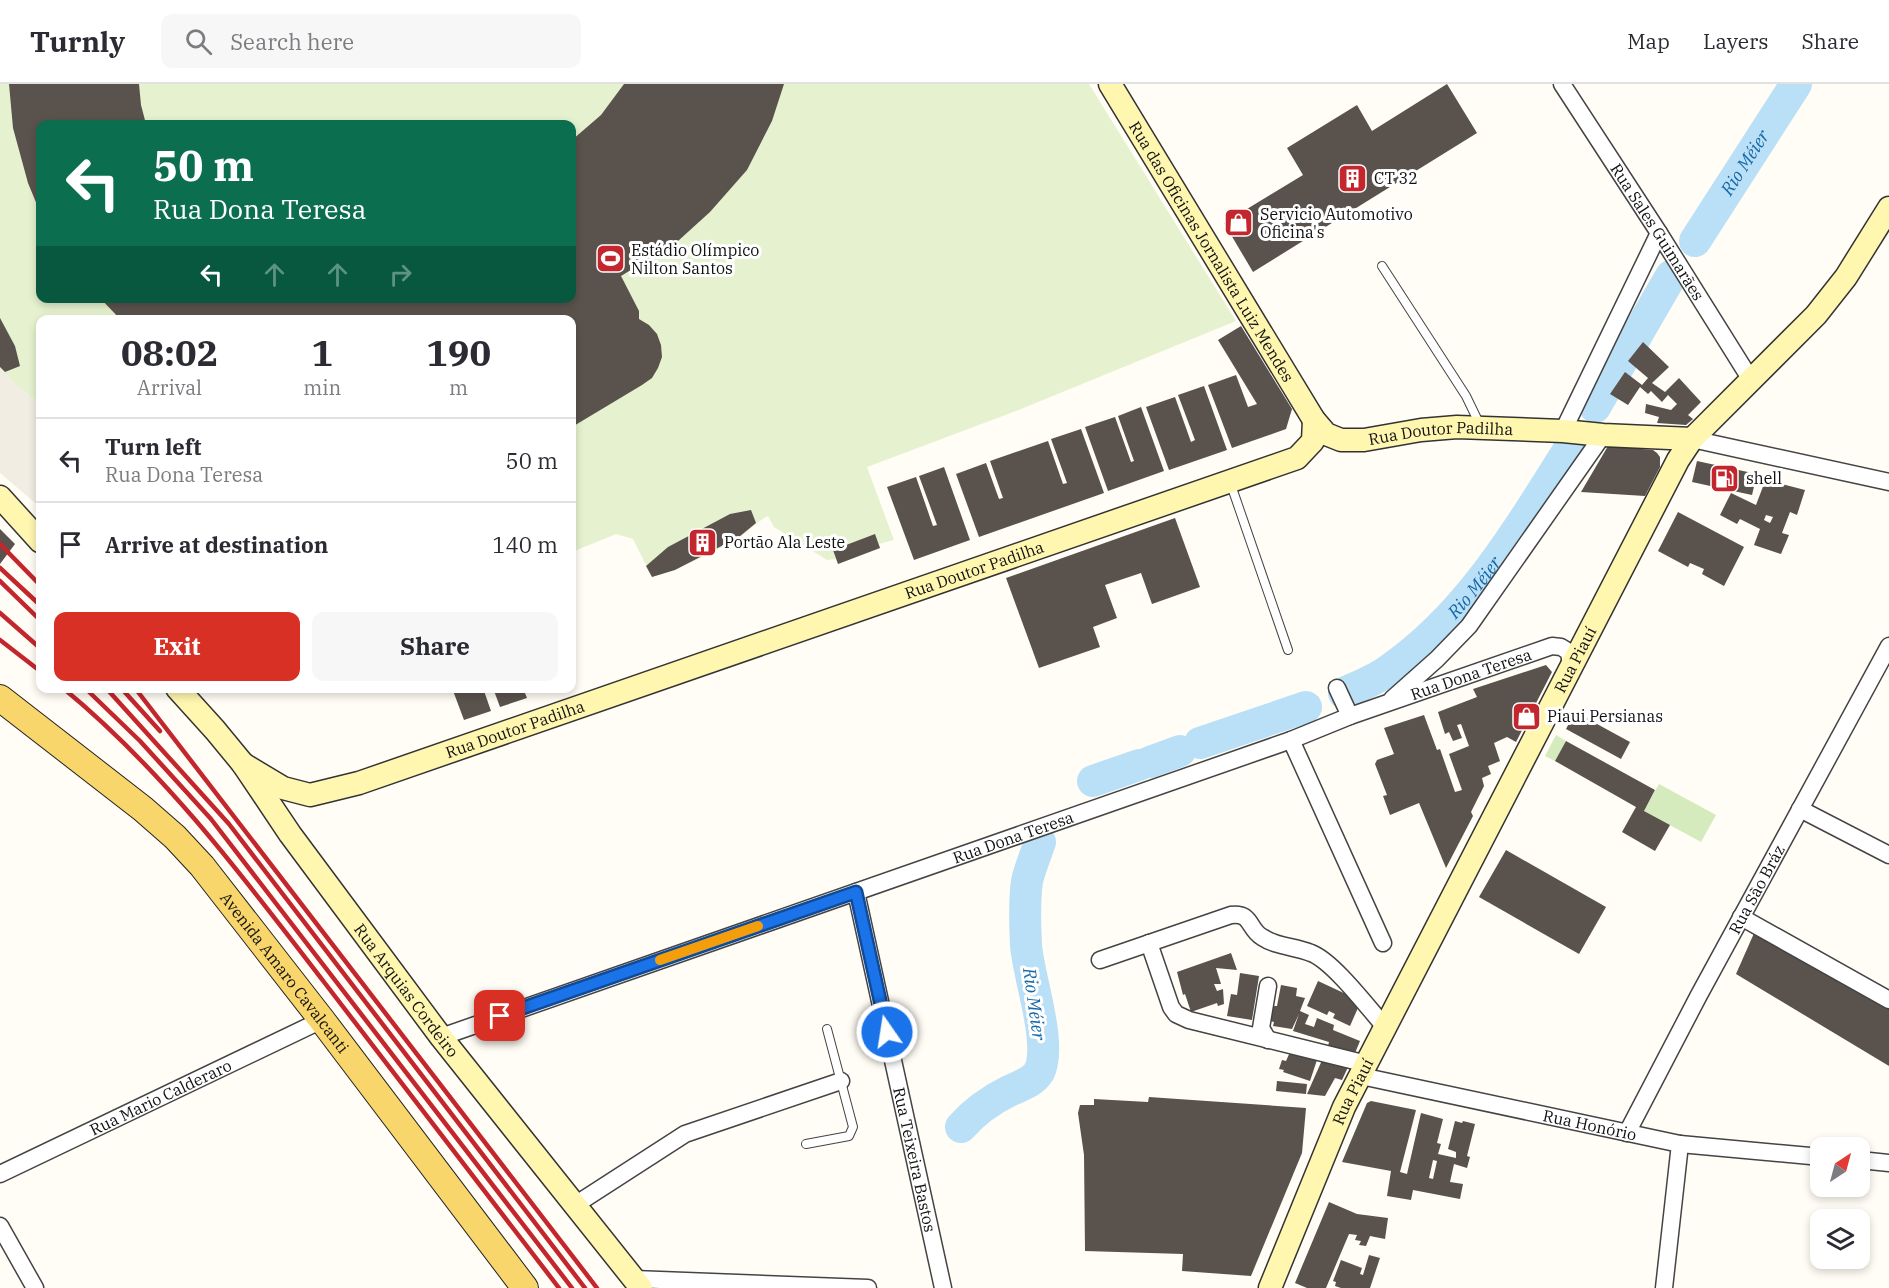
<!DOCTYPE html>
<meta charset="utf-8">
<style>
:root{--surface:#fff;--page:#f7f7f7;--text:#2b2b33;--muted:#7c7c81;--line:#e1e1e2;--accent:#d93025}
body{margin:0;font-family:"IBM Plex Serif",serif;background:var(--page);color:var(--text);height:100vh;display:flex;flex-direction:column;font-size:22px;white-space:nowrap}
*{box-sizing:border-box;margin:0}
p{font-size:20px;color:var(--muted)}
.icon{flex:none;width:33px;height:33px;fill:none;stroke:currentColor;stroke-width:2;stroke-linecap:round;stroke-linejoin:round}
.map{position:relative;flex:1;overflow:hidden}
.panel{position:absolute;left:36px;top:231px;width:540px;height:378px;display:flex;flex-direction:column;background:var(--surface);border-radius:12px;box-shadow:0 3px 9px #0003}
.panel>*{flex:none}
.banner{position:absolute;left:36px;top:36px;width:540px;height:183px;border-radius:12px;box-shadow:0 3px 9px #0003;background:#0b6e4f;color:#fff;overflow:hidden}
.needle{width:39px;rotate:36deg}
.buttons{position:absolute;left:1810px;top:1053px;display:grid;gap:12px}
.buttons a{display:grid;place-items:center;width:60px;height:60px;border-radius:12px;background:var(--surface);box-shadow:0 3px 9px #0003;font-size:30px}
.pin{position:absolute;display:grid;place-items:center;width:51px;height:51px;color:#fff;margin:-26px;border-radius:12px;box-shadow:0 3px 9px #0006}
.me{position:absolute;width:66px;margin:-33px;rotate:347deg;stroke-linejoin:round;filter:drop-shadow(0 0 4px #0008)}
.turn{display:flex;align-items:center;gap:21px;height:126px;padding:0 18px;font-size:27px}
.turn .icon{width:78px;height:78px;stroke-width:2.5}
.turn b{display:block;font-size:42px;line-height:51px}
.lanes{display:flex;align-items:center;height:57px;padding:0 18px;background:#0003;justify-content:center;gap:30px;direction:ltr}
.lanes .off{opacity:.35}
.eta{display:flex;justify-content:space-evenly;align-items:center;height:102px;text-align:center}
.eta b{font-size:36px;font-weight:700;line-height:42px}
.primary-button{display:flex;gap:12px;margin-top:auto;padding:12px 18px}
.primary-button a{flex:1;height:69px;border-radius:12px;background:var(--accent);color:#fff;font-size:24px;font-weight:700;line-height:69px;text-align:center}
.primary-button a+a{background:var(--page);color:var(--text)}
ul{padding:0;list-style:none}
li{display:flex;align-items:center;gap:18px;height:84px;padding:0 18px;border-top:2px solid var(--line)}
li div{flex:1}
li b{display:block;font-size:22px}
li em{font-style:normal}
header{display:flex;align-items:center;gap:36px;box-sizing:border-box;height:84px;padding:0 30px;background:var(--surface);border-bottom:2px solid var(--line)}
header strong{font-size:28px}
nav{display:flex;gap:33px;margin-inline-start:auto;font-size:21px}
.search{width:420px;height:54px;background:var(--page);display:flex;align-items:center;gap:15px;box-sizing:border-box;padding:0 21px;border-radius:12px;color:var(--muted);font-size:22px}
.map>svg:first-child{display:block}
</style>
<header>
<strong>Turnly</strong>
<div class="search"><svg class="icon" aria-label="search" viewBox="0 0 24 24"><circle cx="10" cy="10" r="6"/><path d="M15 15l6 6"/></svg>Search here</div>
<nav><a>Map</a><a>Layers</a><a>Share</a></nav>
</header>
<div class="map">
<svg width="1889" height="1204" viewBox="0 0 1889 1204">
<rect width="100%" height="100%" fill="#fffdf5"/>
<g fill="#d5ebbd">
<path d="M1556 651 1566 657 1555 677 1545 672Z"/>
<path d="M1659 700 1716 731 1701 758 1644 727Z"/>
</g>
<path fill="#e6f2cf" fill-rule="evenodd" d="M0 0H1089L1236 237 1021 325 867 383 894 456 879 460 880 464 838 480 836 475 827 476 774 443 768 432C755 439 749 447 738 454 711 470 681 484 652 493L633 455 616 450 572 468V236H40V320L15 300 0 283ZM40 40H572V214H40Z"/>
<path fill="#f1ede2" d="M0 283 15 300 40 320V423L0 389Z"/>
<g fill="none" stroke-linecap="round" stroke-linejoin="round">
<g stroke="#b9e0f7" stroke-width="32">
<path id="s1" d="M1695 157 1796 0"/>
<path d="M1595 323 1671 192"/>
<path id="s2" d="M1344 609C1359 602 1376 596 1389 586 1470 530 1518 445 1570 364"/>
<path d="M1200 659 1306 623"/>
<path d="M1150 678 1180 667"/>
<path d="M1093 697 1139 681"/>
<path d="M961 1043C974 1028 991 1016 1009 1007 1019 1002 1032 999 1039 988 1053 960 1028 892 1026 861 1025 840 1024 818 1027 797 1030 784 1036 770 1040 758"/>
</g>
</g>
<g fill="#5a524d" fill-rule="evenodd">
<path d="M9 0H139L141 21 146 40H40V128L28 99 13 44Z"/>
<path d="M624 0H784L772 37 747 86 710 128 678 157 621 192 639 227V235L649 241 657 250 661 261 662 273 658 284 652 294 642 301 572 343V236H121L100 214H572V56L601 31Z"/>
<path d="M1447 0 1477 49 1253 188 1224 139 1303 91 1287 64 1357 21 1372 47Z"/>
<path d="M0 234 15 262 20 282 5 288 0 283Z"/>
<path d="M1241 242 1292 325 1286 345 1232 364 1208 301 1236 291 1248 323 1257 320 1218 256Z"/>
<path d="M1643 258 1669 283 1652 299 1665 308 1679 294 1701 318 1688 331 1693 335 1686 341 1657 339 1659 333 1645 329 1646 320 1671 326 1677 320 1668 311 1662 318 1651 307 1648 310 1640 303 1628 321 1610 310 1625 288 1642 301 1648 294 1628 277Z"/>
<path d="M1204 302 1227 366 1169 386 1146 323 1175 313 1191 358 1195 356 1178 311Z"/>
<path d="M1141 323 1164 387 1108 407 1085 343 1115 333 1131 378 1134 377 1118 332Z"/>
<path d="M1081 345 1104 409 979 453 956 390 986 379 999 415 1003 414 990 377 1048 357 1063 400 1067 399 1051 355Z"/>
<path d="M1608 362 1653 366 1657 369 1660 373V383L1645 412 1581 408Z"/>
<path d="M1697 377 1757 390 1752 411 1692 398Z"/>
<path d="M944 383 970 456 914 476 887 403 916 393 933 442 937 441 919 392Z"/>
<path d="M1767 392 1779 396 1778 399 1805 406 1797 431 1790 428 1782 449 1789 451 1781 470 1754 461 1760 445 1740 435 1737 440 1720 431 1731 409 1756 421ZM1766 431 1773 433 1770 439 1764 436Z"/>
<path d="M751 426 756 439 739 453 675 486 652 493 646 482 668 463 730 430Z"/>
<path d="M1678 428 1744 463 1724 502 1702 490 1704 485 1690 479 1688 483 1658 467Z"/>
<path d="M1175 434 1200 503 1152 520 1141 489 1105 501 1117 534 1093 543 1100 563 1039 584 1006 494Z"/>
<path d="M0 445 15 460 0 480Z"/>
<path d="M875 450 880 464 838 480 833 466Z"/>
<path d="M1546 581 1552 588 1516 658 1507 653 1494 659 1500 677 1488 682 1491 690 1482 694 1484 702 1471 728 1473 732 1446 784 1419 719 1390 731 1383 712 1387 711 1375 680 1377 676 1394 670 1384 644 1424 631 1437 666 1440 665 1455 708 1462 706 1449 670 1469 662 1461 640 1457 641 1462 654 1453 657 1449 648 1445 650 1438 628 1477 613 1473 605Z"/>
<path d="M452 604H483L491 627 464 636Z"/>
<path d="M493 604H523L527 614 500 623Z"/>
<path d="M1575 628 1630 658 1621 675 1566 645Z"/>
<path d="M1566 657 1655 706 1644 727 1670 741 1655 767 1622 748 1636 723 1555 677Z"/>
<path d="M1506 766 1606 823 1579 870 1479 813Z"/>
<path d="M1755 847 1889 922V982L1736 890Z"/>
<path d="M1231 869 1237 886 1216 884 1221 900H1214L1217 907 1223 905 1224 920 1218 922 1217 919 1191 928 1185 910 1183 911 1177 888Z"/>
<path d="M1240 889 1259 892 1252 936 1227 932 1231 910 1237 911Z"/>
<path d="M1318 897 1361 917 1350 942 1333 934 1335 930 1329 927 1327 931 1307 922Z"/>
<path d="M1281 901 1297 904 1296 912 1305 914 1300 927 1309 931 1305 940 1314 943 1317 934 1334 941 1333 946 1360 957 1355 969 1327 966 1329 958 1293 947 1299 930 1292 945 1273 942 1274 938 1270 937 1273 922H1277Z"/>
<path d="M1290 968 1317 976 1310 997 1283 988 1284 986 1279 985 1282 976 1286 977Z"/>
<path d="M1323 974 1349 981 1342 996 1335 994 1325 1012 1307 1010Z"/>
<path d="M1277 997 1307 1000 1306 1010 1276 1007Z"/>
<path d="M1149 1013 1306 1024 1302 1069 1251 1192 1182 1187 1183 1170 1085 1167 1084 1071 1078 1029 1080 1021H1094V1015L1148 1018Z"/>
<path d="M1371 1017 1416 1026 1400 1088 1407 1090 1421 1029 1443 1035 1437 1059 1441 1060 1438 1070 1456 1074V1068L1448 1065 1455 1037 1462 1039 1463 1037 1475 1040 1467 1072 1470 1073 1467 1084 1454 1080 1450 1098 1463 1100 1460 1115 1413 1106 1411 1116 1387 1112 1391 1087 1342 1078 1367 1019ZM1433 1076 1437 1077 1433 1095 1429 1094Z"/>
<path d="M1329 1118 1357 1130 1388 1134 1385 1155 1370 1152 1366 1162 1359 1161 1361 1157 1355 1156 1357 1151 1349 1150 1326 1204H1307L1295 1199Z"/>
<path d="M1369 1171 1380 1174 1370 1204H1341L1335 1202 1336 1198 1333 1197 1341 1176 1362 1184 1360 1190 1363 1191Z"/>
</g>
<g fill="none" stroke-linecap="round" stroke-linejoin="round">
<defs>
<g id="lane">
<path d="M1382 182 1466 312 1481 343"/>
<path d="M1230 398 1288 566"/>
<path d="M806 1060 849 1052 853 1043 827 945"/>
</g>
<g id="street">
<path id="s3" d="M1562 0 1659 149 1751 296"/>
<path d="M1563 347 1659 149"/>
<path d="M1692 355 1889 398"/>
<path d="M1337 604 1350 632"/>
<path d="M1392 615 1437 575 1469 542 1603 351"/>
<path d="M1291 656 1383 859"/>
<path d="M1800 725 1889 771"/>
<path id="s4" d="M856 808 943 1204"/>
<path d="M1741 833 1889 916"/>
<path d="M1149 859 1171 923 1176 930 1189 936 1367 980"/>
<path d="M1100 876 1231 831C1252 828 1248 845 1262 853 1277 863 1294 862 1311 869 1333 877 1369 925 1386 944"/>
<path d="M1268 902 1261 944 1268 956"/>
<path id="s5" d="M441 953 1291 656 1350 632 1552 562 1561 563 1569 568 1571 583"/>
<path id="s6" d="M1361 992 1680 1060 1821 1073"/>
<path id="s7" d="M1627 1049 1699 911 1889 562"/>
<path d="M1860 1076 1889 1079"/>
<path id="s8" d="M0 1090 322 936"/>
<path d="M575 1121 685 1050 841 997"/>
<path d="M0 1142 35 1204"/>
<path d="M634 1195 868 1204"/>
<path d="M1664 1204 1680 1060"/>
</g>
<g id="secondary">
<path id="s9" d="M1110 0 1314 336 1326 350 1341 356H1364L1421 346 1457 343 1563 347 1603 351 1692 355"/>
<path d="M0 413 40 457"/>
<path id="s10" d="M177 604 215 646 243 680 290 750 441 953 641 1204"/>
<path id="s11" d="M243 680 283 704 310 711 359 699 1297 374 1313 357 1314 336"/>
<path id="s12" d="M1270 1204 1344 1023 1678 376 1692 355 1816 231 1846 193 1889 124"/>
</g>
<g id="primary">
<path id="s13" d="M0 614 143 725 175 753 202 782 322 936 525 1204"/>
</g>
</defs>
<use href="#lane" stroke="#444" stroke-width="10"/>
<use href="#street" stroke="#444" stroke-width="19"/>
<use href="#secondary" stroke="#333" stroke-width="25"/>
<use href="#primary" stroke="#222" stroke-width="28"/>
<use href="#lane" stroke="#fff" stroke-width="8"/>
<use href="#street" stroke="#fff" stroke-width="16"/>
<use href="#secondary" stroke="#fff6b0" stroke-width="22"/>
<use href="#primary" stroke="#f9d66b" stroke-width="26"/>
<g stroke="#c4262e" stroke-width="4.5">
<path d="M0 460 40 501"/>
<path d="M0 484 40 521"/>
<path d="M0 497 40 536"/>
<path d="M0 529 40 564"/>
<path d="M0 556 40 587"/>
<path d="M63 604C165 688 244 794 324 898 403 1000 481 1102 559 1204"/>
<path d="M85 604 140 657 211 735 572 1204"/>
<path d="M106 604 229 740 585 1204"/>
<path d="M121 604 160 647"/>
<path d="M135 604 597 1204"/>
</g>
</g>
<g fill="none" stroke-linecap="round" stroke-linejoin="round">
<defs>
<path id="route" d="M500 932 856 808 887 948"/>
</defs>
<use href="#route" stroke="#114b97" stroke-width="15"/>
<use href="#route" stroke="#1a73e8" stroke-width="10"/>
<path stroke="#f59e0b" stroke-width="10" d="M660 876 758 842"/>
</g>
<defs>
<symbol id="building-square" viewBox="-11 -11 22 22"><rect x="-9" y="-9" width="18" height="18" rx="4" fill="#c4262e" stroke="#fff"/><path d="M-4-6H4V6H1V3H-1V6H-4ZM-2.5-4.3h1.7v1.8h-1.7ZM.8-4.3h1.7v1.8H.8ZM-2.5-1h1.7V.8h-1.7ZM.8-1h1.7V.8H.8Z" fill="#fff"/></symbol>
<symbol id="shop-square" viewBox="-11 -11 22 22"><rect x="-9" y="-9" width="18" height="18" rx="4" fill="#c4262e" stroke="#fff"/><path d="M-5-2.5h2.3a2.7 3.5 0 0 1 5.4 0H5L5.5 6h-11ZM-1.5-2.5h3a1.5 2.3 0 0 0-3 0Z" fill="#fff"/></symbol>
<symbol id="stadium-square" viewBox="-11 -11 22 22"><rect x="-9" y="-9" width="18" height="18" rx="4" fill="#c4262e" stroke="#fff"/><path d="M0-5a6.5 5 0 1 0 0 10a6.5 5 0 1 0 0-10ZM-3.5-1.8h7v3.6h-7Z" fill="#fff"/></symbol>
<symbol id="fuel-square" viewBox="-11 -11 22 22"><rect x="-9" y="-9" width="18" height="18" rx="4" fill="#c4262e" stroke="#fff"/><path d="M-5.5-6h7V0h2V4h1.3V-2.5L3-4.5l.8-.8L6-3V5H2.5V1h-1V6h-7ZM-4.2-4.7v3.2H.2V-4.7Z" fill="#fff"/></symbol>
</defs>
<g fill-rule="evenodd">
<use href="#building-square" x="1336" y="78" width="33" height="33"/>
<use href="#shop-square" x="1222" y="122" width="33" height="33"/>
<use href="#stadium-square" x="594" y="158" width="33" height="33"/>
<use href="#fuel-square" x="1708" y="378" width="33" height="33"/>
<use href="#building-square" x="686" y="442" width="33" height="33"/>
<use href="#shop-square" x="1510" y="616" width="33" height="33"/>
</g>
<g text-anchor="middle" stroke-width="6" stroke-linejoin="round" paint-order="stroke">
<g font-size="16" fill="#111" stroke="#fff" text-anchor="start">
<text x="1374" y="100">CT 32</text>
<text x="1260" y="136">Servicio Automotivo<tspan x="1260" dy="18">Oficina's</tspan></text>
<text x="631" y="172">Estádio Olímpico<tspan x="631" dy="18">Nilton Santos</tspan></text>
<text x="1746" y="400">shell</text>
<text x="724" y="464">Portão Ala Leste</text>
<text x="1547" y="638">Piaui Persianas</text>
</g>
<g font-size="16" fill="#111" stroke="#fff">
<text dy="6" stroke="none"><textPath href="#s3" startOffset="176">Rua Sales Guimarães</textPath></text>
<text dy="6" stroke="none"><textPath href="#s9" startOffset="196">Rua das Oficinas Jornalista Luiz Mendes</textPath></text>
<text dy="6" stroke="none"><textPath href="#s9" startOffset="528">Rua Doutor Padilha</textPath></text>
<text dy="6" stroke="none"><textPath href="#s11" startOffset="776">Rua Doutor Padilha</textPath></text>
<text dy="6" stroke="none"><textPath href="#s12" startOffset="699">Rua Piauí</textPath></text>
<text dy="6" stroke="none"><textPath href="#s5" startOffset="1092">Rua Dona Teresa</textPath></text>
<text dy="6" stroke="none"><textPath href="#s11" startOffset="290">Rua Doutor Padilha</textPath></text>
<text dy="6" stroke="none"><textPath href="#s5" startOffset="606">Rua Dona Teresa</textPath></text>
<text dy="6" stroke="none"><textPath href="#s7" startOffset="276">Rua São Bráz</textPath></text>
<text dy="6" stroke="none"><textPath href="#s13" startOffset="398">Avenida Amaro Cavalcanti</textPath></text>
<text dy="6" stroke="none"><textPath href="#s10" startOffset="380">Rua Arquias Cordeiro</textPath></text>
<text dy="6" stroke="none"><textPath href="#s12" startOffset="213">Rua Piauí</textPath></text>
<text dy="6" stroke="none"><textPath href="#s8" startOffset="178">Rua Mario Calderaro</textPath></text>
<text dy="6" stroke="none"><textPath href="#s6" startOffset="234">Rua Honório</textPath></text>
<text dy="6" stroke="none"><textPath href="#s4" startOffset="274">Rua Teixeira Bastos</textPath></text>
</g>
<g font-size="18" font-style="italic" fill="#1768a6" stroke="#fff">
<text dy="6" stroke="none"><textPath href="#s1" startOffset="93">Rio Méier</textPath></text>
<text dy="6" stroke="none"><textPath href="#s2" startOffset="170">Rio Méier</textPath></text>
<text transform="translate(1034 920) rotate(82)" y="6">Rio Méier</text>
</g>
</g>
</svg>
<div class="buttons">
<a><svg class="needle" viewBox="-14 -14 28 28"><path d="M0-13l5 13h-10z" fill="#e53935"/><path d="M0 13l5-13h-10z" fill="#7c7c81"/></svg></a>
<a><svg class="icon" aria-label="layers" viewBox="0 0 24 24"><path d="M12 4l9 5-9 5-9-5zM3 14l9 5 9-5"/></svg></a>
</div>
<div class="pin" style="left:500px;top:932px;background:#d93025"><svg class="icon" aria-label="arrive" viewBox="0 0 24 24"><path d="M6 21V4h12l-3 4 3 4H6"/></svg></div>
<svg class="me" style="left:887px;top:948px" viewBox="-20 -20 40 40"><circle r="17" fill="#1a73e8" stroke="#fff" stroke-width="3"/><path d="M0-11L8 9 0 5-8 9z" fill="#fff"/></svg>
<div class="banner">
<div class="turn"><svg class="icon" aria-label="left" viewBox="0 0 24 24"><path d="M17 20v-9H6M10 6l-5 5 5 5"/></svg><div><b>50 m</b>Rua Dona Teresa</div></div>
<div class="lanes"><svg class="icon" aria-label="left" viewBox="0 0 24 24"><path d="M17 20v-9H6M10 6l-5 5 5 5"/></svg><svg class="icon off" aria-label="ahead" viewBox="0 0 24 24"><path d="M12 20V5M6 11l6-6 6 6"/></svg><svg class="icon off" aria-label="ahead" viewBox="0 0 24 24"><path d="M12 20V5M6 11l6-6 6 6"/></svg><svg class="icon off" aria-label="right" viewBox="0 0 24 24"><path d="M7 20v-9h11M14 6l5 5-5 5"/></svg></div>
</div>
<section class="panel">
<div class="eta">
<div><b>08:02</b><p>Arrival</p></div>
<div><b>1</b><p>min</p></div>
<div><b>190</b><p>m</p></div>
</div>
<ul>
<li><svg class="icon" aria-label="left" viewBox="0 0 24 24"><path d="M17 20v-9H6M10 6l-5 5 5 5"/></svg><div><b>Turn left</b><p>Rua Dona Teresa</p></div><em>50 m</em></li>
<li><svg class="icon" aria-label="arrive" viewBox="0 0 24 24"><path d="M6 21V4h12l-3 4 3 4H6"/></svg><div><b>Arrive at destination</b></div><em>140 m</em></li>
</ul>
<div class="primary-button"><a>Exit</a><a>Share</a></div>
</section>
</div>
